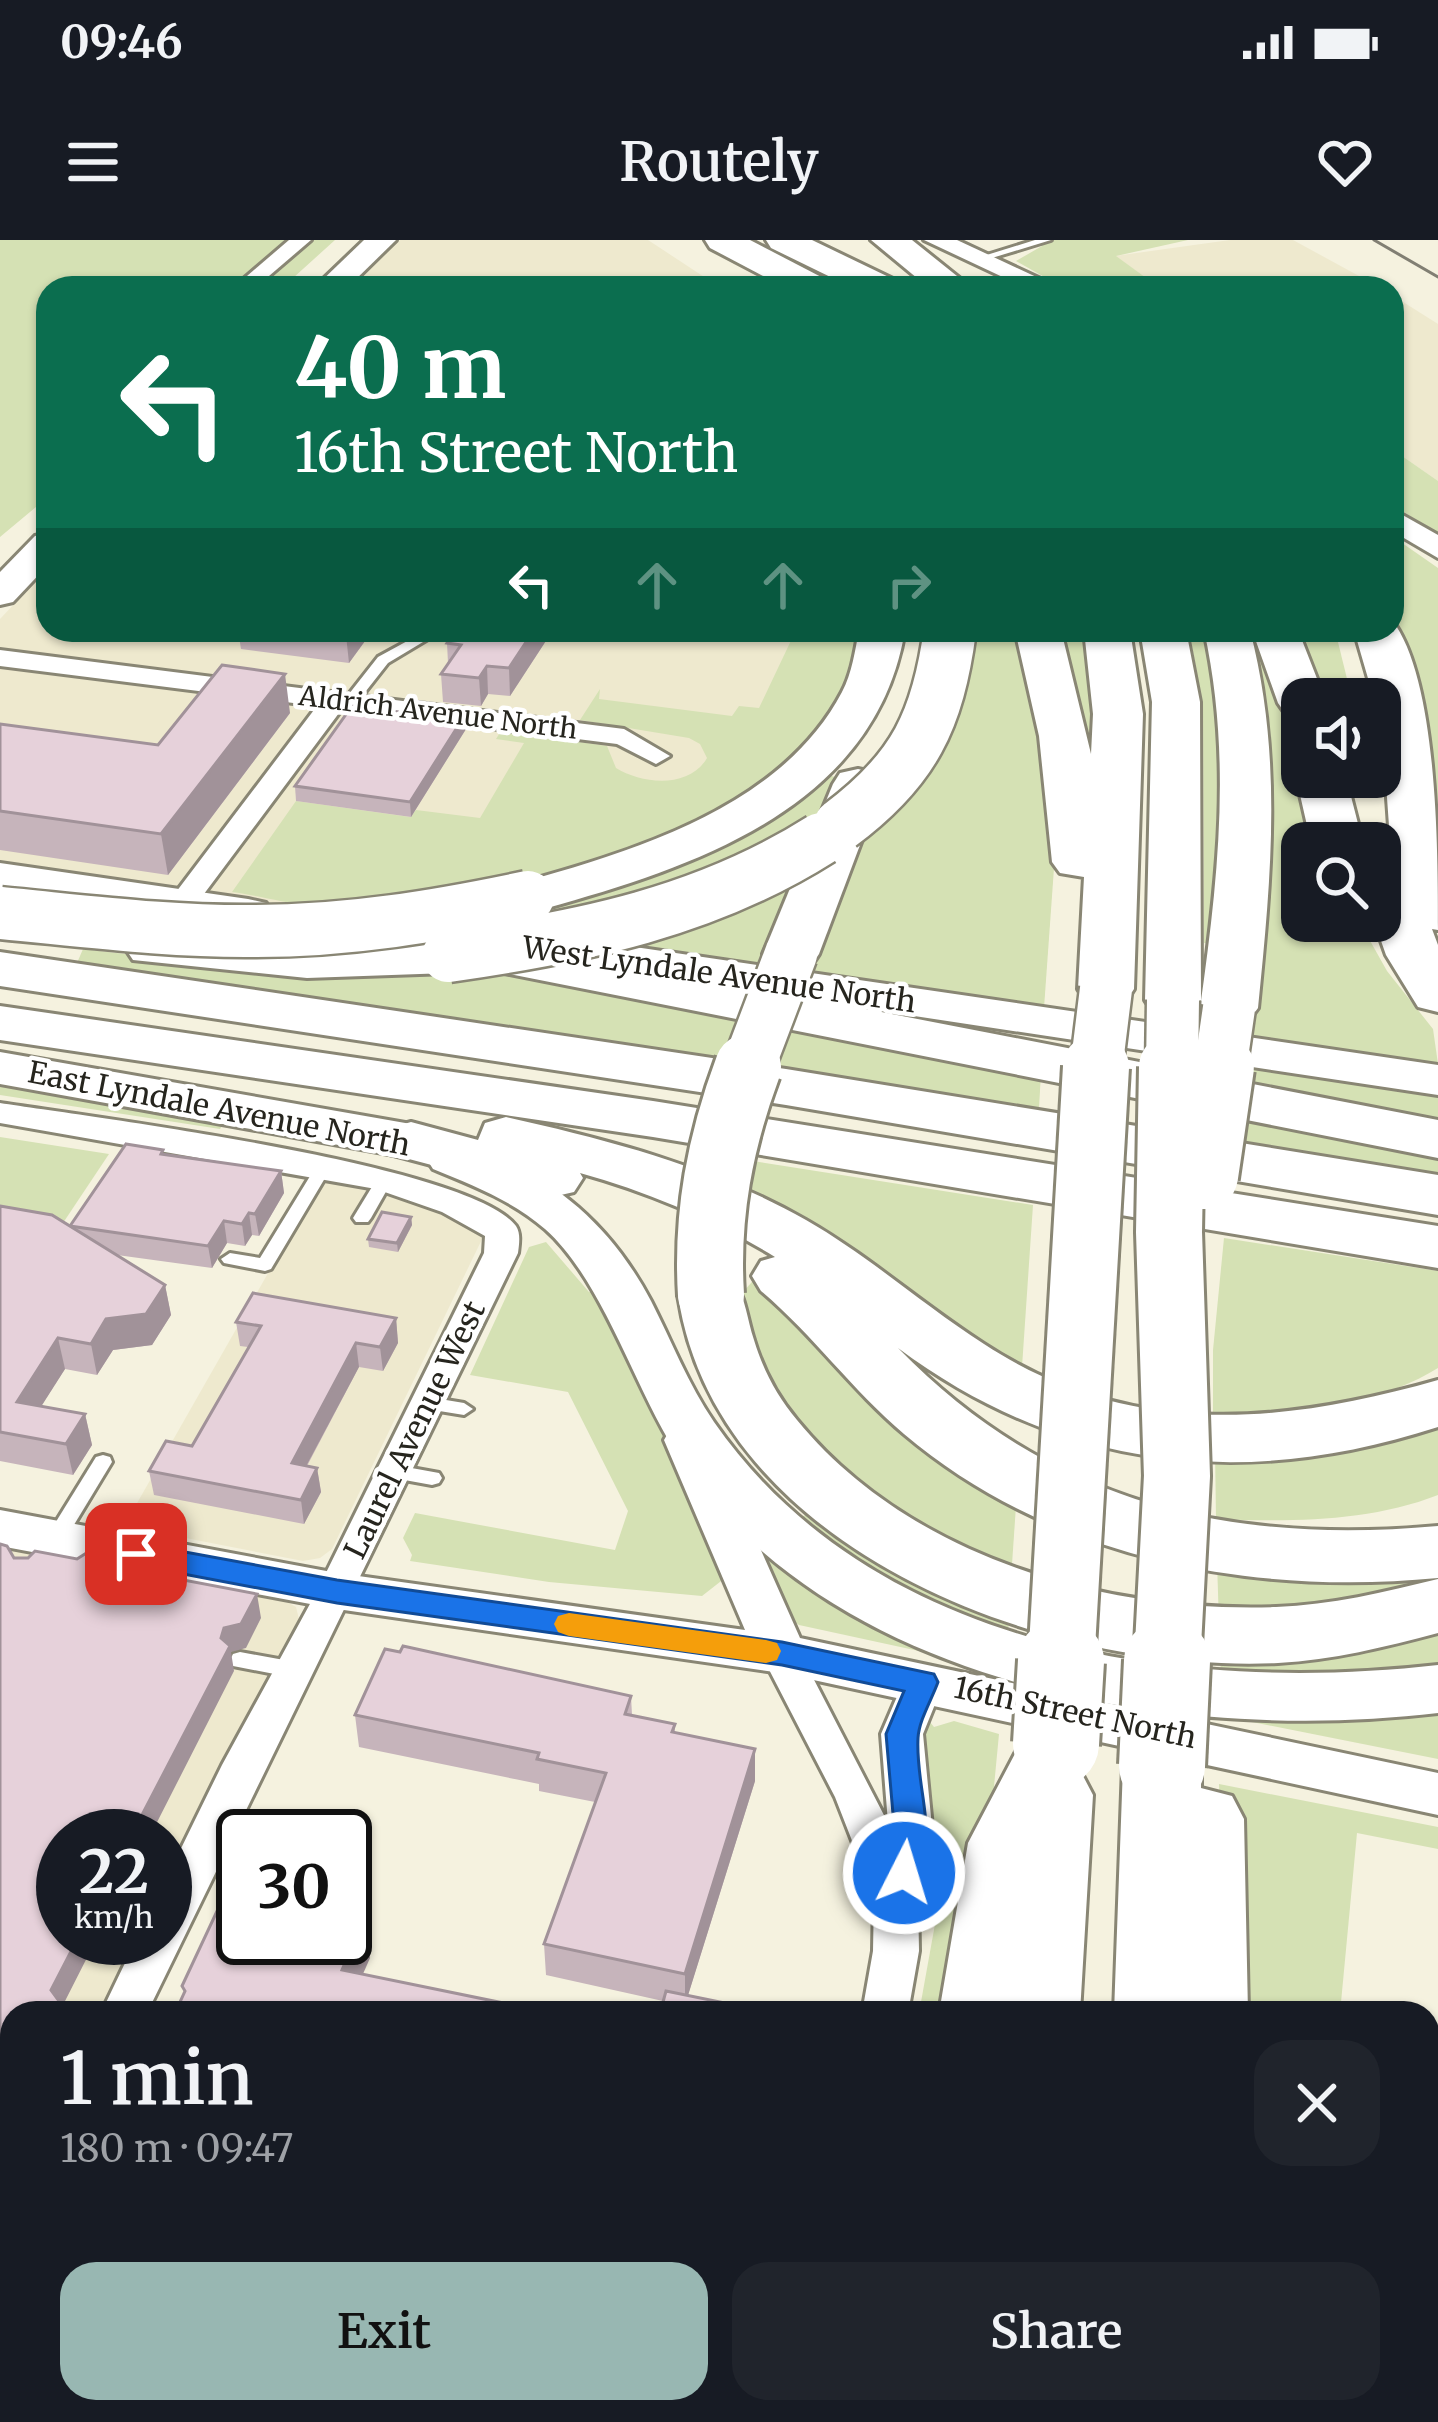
<!DOCTYPE html>
<meta charset="utf-8">
<style>
:root{--surface:#171b24;--page:#20242c;--text:#f1f3f6;--muted:#9ea1a6;--accent:#98b7b2}
body{margin:0;font-family:Merriweather,serif;background:var(--page);color:var(--text);height:100vh;display:flex;flex-direction:column;font-size:45px;white-space:nowrap}
*{box-sizing:border-box;margin:0}
p{font-size:39px;color:var(--muted)}
.icon{flex:none;width:66px;height:66px;fill:none;stroke:currentColor;stroke-width:2;stroke-linecap:round;stroke-linejoin:round}
.map{position:relative;flex:1;overflow:hidden}
.panel{position:absolute;left:0px;top:1761px;width:1440px;height:423px;display:flex;flex-direction:column;background:var(--surface);border-radius:36px 36px 0 0;box-shadow:0 3px 9px #0004}
.panel>*{flex:none}
.top-card{position:absolute;left:36px;top:36px;width:1368px;height:366px;border-radius:36px;box-shadow:0 3px 9px #0004;background:#0b6e4f;color:#fff;overflow:hidden}
.fabs{position:absolute;left:1281px;top:438px;display:grid;gap:24px}
.fabs a{display:grid;place-items:center;width:120px;height:120px;border-radius:24px;background:var(--surface);box-shadow:0 3px 9px #0004;font-size:60px}
.speed{position:absolute;left:36px;top:1569px;display:flex;gap:24px;font-size:60px;font-weight:700;text-align:center}
.speed>*{display:grid;place-content:center;width:156px;height:156px;border-radius:50%;background:var(--surface);box-shadow:0 3px 9px #0004;line-height:1}
.speed small{font-size:30px;font-weight:400}
.speed .limit{border:6px solid #111;border-radius:18px;background:#fff;color:#111}
.pin{position:absolute;display:grid;place-items:center;width:102px;height:102px;color:#fff;margin:-51px;border-radius:24px;box-shadow:0 6px 18px #0006}
.me{position:absolute;width:132px;margin:-66px;rotate:5deg;stroke-linejoin:round;filter:drop-shadow(0 0 9px #0008)}
.turn{display:flex;align-items:center;gap:42px;height:252px;padding:0 60px;font-size:54px}
.turn .icon{width:156px;height:156px;stroke-width:2.5}
.turn b{display:block;font-size:84px;line-height:102px}
.lanes{display:flex;align-items:center;height:114px;padding:0 60px;background:#0003;justify-content:center;gap:60px;direction:ltr}
.lanes .off{opacity:.35}
.round{display:grid;place-items:center;flex:none;width:126px;height:126px;border-radius:36px;background:var(--page)}
.head{display:flex;align-items:center;justify-content:space-between;height:204px;padding:0 60px}
h1{font-size:72px;font-weight:600;line-height:90px}
.cta{display:flex;gap:24px;margin-top:auto;padding:24px 60px}
.cta a{flex:1;height:138px;border-radius:36px;background:var(--accent);color:#111;font-size:48px;font-weight:600;line-height:138px;text-align:center}
.cta a+a{background:var(--page);color:var(--text)}
.status{display:flex;justify-content:space-between;align-items:center;height:84px;padding:0 60px;background:var(--surface);direction:ltr}
.status svg{height:33px;fill:currentColor}
header{display:flex;justify-content:space-between;align-items:center;height:156px;padding:0 60px;background:var(--surface);font-size:54px;font-weight:600}
.map>svg:first-child{display:block}
</style>
<div class="status"><b>09:46</b><svg viewBox="0 0 49 12"><path d="M0 12V9h3v3zM5 12V6h3v6zM10 12V3h3v9zM15 12V0h3v12zM26 1h20v11H26zM47 4h2v5h-2z"/></svg></div>
<header><svg class="icon" aria-label="menu" viewBox="0 0 24 24"><path d="M4 6h16M4 12h16M4 18h16"/></svg>Routely<svg class="icon" aria-label="heart" viewBox="0 0 24 24"><path d="M12 20l-8-8c-3-5 5-10 8-4 3-6 11-1 8 4z"/></svg></header>
<div class="map">
<svg width="1438" height="2182" viewBox="0 0 1438 2182">
<rect width="100%" height="100%" fill="#f5f2df"/>
<g fill="#eee9ce">
<path d="M400 0H648L721 48H347Z"/>
<path d="M1230 0H1293L1381 48H1160L1115 16Z"/>
<path d="M1392 55 1438 84V241L1392 209Z"/>
<path d="M48 328V390H862L833 469 776 529 717 569 678 589 357 675 0 623V379Z"/>
<path d="M320 942 419 956 485 993 332 1309 320 1318 303 1321 124 1286Z"/>
<path d="M0 1303 282 1359 296 1367 299 1379 165 1643V1596H63V1698H137L99 1773H12V1944L0 1968Z"/>
</g>
<g fill="#d5e1b4">
<path d="M0 0H335L282 48H48V257L0 297Z"/>
<path d="M1035 0H1188L1116 16 1160 48H1064L1016 21 1042 6Z"/>
<path d="M1392 209 1438 241V295L1392 264Z"/>
<path d="M1392 296 1438 328V588L1392 390Z"/>
<path d="M796 390H862C854 431 839 464 813 494 724 598 510 659 378 672 337 676 274 658 232 652L296 561 410 577 416 570 480 578 524 503 496 499 501 491 607 506 616 528C642 544 689 549 707 518L700 504 689 498 580 480 600 449 599 459 732 476 739 466 759 468Z"/>
<path d="M964 390H1021L1056 600 1044 768 803 733 858 589Z"/>
<path d="M1051 390H1083L1092 454V504L1078 503Z"/>
<path d="M1189 390H1210L1223 442 1219 705 1204 703 1203 467Z"/>
<path d="M1239 390H1263L1291 464 1302 505V537L1326 603H1302V681H1359L1387 731 1433 789 1438 824 1244 796Z"/>
<path d="M1293 390H1335L1352 459H1314Z"/>
<path d="M828 535 842 539 827 582 651 665 512 676 803 554Z"/>
<path d="M811 620 768 729 588 703Z"/>
<path d="M83 709 158 718 467 723 750 774 730 819 77 723Z"/>
<path d="M785 780 1041 833 1039 868 770 825Z"/>
<path d="M1241 824 1438 852V880L1239 844Z"/>
<path d="M0 842 224 883 220 889 0 855Z"/>
<path d="M1236 872 1438 915V935L1233 899Z"/>
<path d="M0 897 109 914 59 989 0 979Z"/>
<path d="M740 919 1033 965 1022 1127 955 1087 829 993 735 943Z"/>
<path d="M1224 998 1438 1031V1128C1371 1169 1289 1174 1213 1174V1110Z"/>
<path d="M546 1002 589 1052 597 1051 731 1325 725 1338 702 1356 549 1342 410 1321 412 1315 403 1298 415 1273 615 1310 628 1271 568 1152 470 1135 529 1007Z"/>
<path d="M759 1034 1017 1251 1011 1339 931 1306 793 1196 735 1061Z"/>
<path d="M1438 1176V1255C1369 1282 1289 1282 1216 1279L1215 1209Z"/>
<path d="M808 1273 859 1305 1009 1374 1008 1398 944 1374 793 1283Z"/>
<path d="M744 1290 965 1421 799 1385 787 1377Z"/>
<path d="M1217 1322 1438 1327V1352L1219 1383Z"/>
<path d="M1438 1388V1433L1221 1441 1220 1408Z"/>
<path d="M1438 1466V1519L1222 1476Z"/>
<path d="M929 1481 934 1487 954 1481 999 1494 993 1557 959 1773H919L948 1612 930 1614 922 1490Z"/>
<path d="M1219 1544 1438 1587V1609L1357 1593 1340 1773H1227Z"/>
</g>
<g fill="none" stroke-linecap="round" stroke-linejoin="round">
<defs>
<g id="service">
<path d="M1035 0H1051L982 21 977 18Z"/>
<path d="M422 393 433 396 388 423 355 465H345V459L378 417Z"/>
<path d="M323 923 331 928 271 1029 265 1031 224 1023 221 1019 230 1013 260 1018 315 928Z"/>
<path d="M384 936 392 941 371 978 368 982H356L353 978 378 937Z"/>
<path d="M428 1157 464 1163 473 1169 464 1175 421 1168 419 1163Z"/>
<path d="M103 1215 110 1217 112 1222 63 1303H49L46 1298 49 1293 96 1217Z"/>
<path d="M395 1225 439 1233 442 1238 439 1243 432 1245 388 1237 385 1232 388 1227Z"/>
<path d="M240 1412 295 1422 302 1424 305 1430 302 1436 295 1438 233 1426 230 1420 233 1414Z"/>
</g>
<g id="minor">
<path d="M289 0H311L255 48H233Z"/>
<path d="M0 410 624 489 670 516 656 524 617 504 342 469 192 670 182 673 167 664 317 466 0 426Z"/>
<path d="M0 863C90 877 469 924 516 986 521 994 519 1004 518 1013L147 1773H101L137 1698H165V1641L222 1525 317 1351 484 1013 485 996 442 972 376 949 0 883Z"/>
<path d="M781 1398 795 1403 888 1583 881 1494 908 1431 923 1426 938 1431 944 1442 923 1494 934 1608 918 1657 919 1711 908 1773H862L873 1711 874 1657 835 1557 761 1414 767 1403Z"/>
<path d="M12 1978V2044L0 2048V1983Z"/>
<path d="M758 2172H810L808 2182H756Z"/>
</g>
<g id="tertiary">
<path d="M924 0H957L1060 48H1026Z"/>
<path d="M1392 269 1438 295V318L1392 291Z"/>
<path d="M688 1184 705 1188 712 1200 800 1398 1438 1533V1575L781 1433 337 1369 0 1306V1270L337 1333 745 1390 664 1200 671 1188Z"/>
</g>
<g id="secondary">
<path d="M364 0H396L347 48H314Z"/>
<path d="M48 293V325L13 362 0 365V332L35 296Z"/>
<path d="M526 691 1438 825V855L510 715 503 705 510 695Z"/>
<path d="M451 902C542 926 607 978 651 1061 672 1102 688 1144 714 1182 872 1410 1182 1454 1438 1425V1473C1183 1503 838 1450 682 1222 635 1152 604 1041 545 989 513 961 472 945 433 929L426 918 433 907Z"/>
</g>
<g id="primary">
<path d="M0 623 248 659 266 663 273 674 266 685 248 689 0 653Z"/>
<path d="M0 812 411 884 431 889 439 901 431 913 411 918 0 844Z"/>
</g>
<g id="motorway">
<path d="M705 0H750L827 40 833 48H786L710 8Z"/>
<path d="M766 0H812L895 40 901 48H853L771 8Z"/>
<path d="M871 0H912L972 48H929Z"/>
<path d="M1392 380C1438 440 1438 612 1438 690L1432 689 1438 705V772L1418 767 1386 715 1374 681H1380V612L1391 614 1380 459H1374L1354 390H1392Z"/>
<path d="M859 390H905C876 566 698 626 547 668L528 673 509 668 501 657 509 646C628 613 780 570 842 452 852 433 855 411 859 390Z"/>
<path d="M1015 390H1061L1091 514 1093 474 1084 390H1130L1143 474 1134 749 1126 761 1106 766 1086 761 1078 749 1084 637 1060 633 1052 622 1039 496Z"/>
<path d="M1140 390H1186L1200 462 1201 760 1193 772 1173 777 1153 772 1145 760 1152 462Z"/>
<path d="M1204 390H1250C1283 517 1271 639 1258 768L1249 780 1229 785 1209 780 1200 768C1218 640 1232 517 1204 390Z"/>
<path d="M1252 390H1298L1325 459H1302V478L1285 473 1278 463Z"/>
<path d="M1302 528V537H1346L1363 603H1311L1296 537Z"/>
<path d="M858 529 876 533 883 544 819 714 811 726 791 731 771 726 763 714 833 544 840 533Z"/>
<path d="M153 691C255 700 365 716 464 691L1438 880V918L469 726 448 733 307 738 133 720 125 708 133 696Z"/>
<path d="M0 712 786 829 1438 935V975L786 865 0 746Z"/>
<path d="M0 766 653 861 1438 986V1028L653 897 0 800Z"/>
<path d="M506 877C609 900 713 927 806 980 869 1016 923 1065 984 1104 1129 1199 1280 1185 1438 1140V1187C1244 1250 1063 1231 898 1108 1049 1263 1228 1305 1438 1286V1338C1250 1356 1052 1319 904 1194 852 1150 813 1095 761 1051L752 1036 761 1021 775 1017C715 980 648 952 580 933L583 938 574 952 552 957 390 914 381 901 390 888 411 882 478 900 485 883Z"/>
<path d="M711 1034 734 1040C746 1059 747 1079 754 1100 763 1130 777 1156 797 1180 909 1317 1105 1373 1276 1367 1331 1365 1385 1352 1438 1339V1393C1385 1407 1333 1420 1278 1423 1049 1434 716 1311 678 1055L688 1040Z"/>
<path d="M1055 1481 1082 1489 1094 1511 1082 1534 1093 1555 1080 1773H939L968 1603 1028 1489Z"/>
<path d="M1162 1495 1190 1504 1201 1526V1548L1232 1556 1244 1579 1248 1773H1114L1123 1526 1134 1504Z"/>
<path d="M871 2172H1055L1054 2182H869Z"/>
<path d="M1100 2172H1268L1269 2182H1100Z"/>
</g>
</defs>
<use href="#service" stroke="#898674" stroke-width="6"/>
<use href="#minor" stroke="#898674" stroke-width="6"/>
<use href="#tertiary" stroke="#898674" stroke-width="6"/>
<use href="#secondary" stroke="#898674" stroke-width="6"/>
<use href="#primary" stroke="#898674" stroke-width="6"/>
<use href="#motorway" stroke="#898674" stroke-width="6"/>
<use href="#service" fill="#fff" fill-rule="evenodd"/>
<use href="#minor" fill="#fff" fill-rule="evenodd"/>
<use href="#tertiary" fill="#fff" fill-rule="evenodd"/>
<use href="#secondary" fill="#fff" fill-rule="evenodd"/>
<use href="#primary" fill="#fff" fill-rule="evenodd"/>
<use href="#motorway" fill="#fff" fill-rule="evenodd"/>
<path stroke="#817f73" stroke-width="3" d="M1374 0 1438 37"/>
<defs>
<g id="motorway-bridge-far2">
<path d="M840 585C914 530 938 480 950 390"/>
<path d="M0 673C85 681 170 692 256 691 348 691 438 676 528 657"/>
<path d="M448 716C581 697 706 672 821 599"/>
<path d="M747 830 791 714"/>
<path d="M1096 830 1106 749"/>
<path d="M1172 830 1173 760"/>
<path d="M1220 830 1229 768"/>
</g>
<g id="motorway-bridge-far1">
<path d="M1205 936 1221 827"/>
<path d="M711 1055C706 975 720 902 748 827"/>
<path d="M1061 1424 1096 827"/>
<path d="M1167 1424 1177 1236 1169 992 1172 827"/>
</g>
<g id="motorway-bridge">
<path d="M1056 1504 1061 1421"/>
<path d="M1162 1526 1167 1421"/>
</g>
</defs>
<use href="#motorway-bridge-far2" stroke="#898674" stroke-width="57" stroke-linecap="butt"/>
<use href="#motorway-bridge-far1" stroke="#898674" stroke-width="72" stroke-linecap="butt"/>
<use href="#motorway-bridge" stroke="#898674" stroke-width="92" stroke-linecap="butt"/>
<use href="#motorway-bridge-far2" stroke="#fff" stroke-width="52"/>
<use href="#motorway-bridge-far1" stroke="#fff" stroke-width="66"/>
<use href="#motorway-bridge" stroke="#fff" stroke-width="86"/>
</g>
<g fill="#c6b4bb">
<path d="M238 390H373L349 423 241 409Z"/>
<path d="M456 390H553L510 456 488 454 481 466 443 462 441 434 448 423 447 403Z"/>
<path d="M290 473 168 635 0 610V484L158 505Z"/>
<path d="M466 489 411 577 296 561 295 546Z"/>
<path d="M164 914 281 931 284 953 259 996 252 995 245 1006 227 1003 212 1028 117 1015 165 1045 171 1075 152 1105 113 1110 97 1135 65 1129 41 1166 85 1174 92 1205 73 1235 0 1221V966L70 986Z"/>
<path d="M411 977 412 985 398 1012 369 1007 368 999Z"/>
<path d="M396 1078 398 1103 383 1131 359 1127 307 1226 317 1228 321 1252 304 1284 154 1255 149 1231 192 1206 248 1107 240 1106 236 1082Z"/>
<path d="M631 1456 632 1475 675 1484V1492L755 1509V1541L688 1755 663 1761 546 1735 544 1704 595 1562 539 1551V1544L359 1507 355 1475Z"/>
<path d="M246 2172H657L655 2182H286Z"/>
</g>
<g fill="#a19299">
<path d="M350 390H373L349 423 346 395Z"/>
<path d="M534 390H553L510 456 509 428Z"/>
<path d="M487 426 488 454 481 466 479 438Z"/>
<path d="M285 434 290 473 168 635 161 594Z"/>
<path d="M465 475 466 489 411 577 410 562Z"/>
<path d="M281 931 284 953 259 996 255 974Z"/>
<path d="M249 973 252 995 245 1006 242 984Z"/>
<path d="M411 977 412 985 398 1012 397 1003Z"/>
<path d="M224 981 227 1003 212 1028 208 1006Z"/>
<path d="M165 1045 171 1075 152 1105 113 1110 97 1135 91 1104 106 1079Z"/>
<path d="M396 1078 398 1103 383 1131 380 1107Z"/>
<path d="M58 1098 65 1129 25 1192 17 1162Z"/>
<path d="M356 1103 359 1127 295 1247 292 1223Z"/>
<path d="M85 1174 92 1205 73 1235 66 1204Z"/>
<path d="M317 1228 321 1252 304 1284 301 1260Z"/>
<path d="M257 1354 261 1378 246 1408 231 1412 234 1431 150 1596H131L224 1388Z"/>
<path d="M755 1509V1541L685 1765V1734Z"/>
<path d="M364 1679 370 1718 348 1768 342 1730Z"/>
<path d="M78 1698H97L63 1765 65 1773H40Z"/>
<path d="M12 1827V1865L0 1889V1850Z"/>
<path d="M167 2172H188L184 2182H163Z"/>
<path d="M649 2172H657L655 2182H646Z"/>
</g>
<g fill="#e6d1da" stroke="#a19299" stroke-width="3">
<path d="M305 390H350L346 395Z"/>
<path d="M456 390H534L509 428 487 426 479 438 441 434 461 405 447 403Z"/>
<path d="M222 425 285 434 161 594 0 571V484L158 505Z"/>
<path d="M352 466 423 475 426 470 465 475 410 562 295 546Z"/>
<path d="M126 904 163 910 161 914 281 931 255 974 249 973 242 984 224 981 208 1006 70 986Z"/>
<path d="M0 966 52 975 165 1045 146 1074 106 1079 91 1104 58 1098 17 1162 85 1174 66 1204 0 1192Z"/>
<path d="M382 972 411 977 397 1003 368 999Z"/>
<path d="M253 1053 396 1078 380 1107 356 1103 292 1223 317 1228 301 1260 149 1231 166 1201 192 1206 261 1086 236 1082Z"/>
<path d="M0 1304 7 1306 14 1318H28L35 1311 77 1319 96 1307 99 1324 257 1354 241 1384 224 1388 221 1398 230 1406 131 1596H63V1698H78L51 1750 62 1765 40 1773H12V1827L0 1850Z"/>
<path d="M403 1406 631 1456 625 1474 675 1484 672 1492 755 1509 685 1734 544 1704 606 1533 537 1519 539 1513 355 1475 385 1409 400 1412Z"/>
<path d="M237 1651 243 1653V1698H345V1675L364 1679 342 1730 552 1773H175L185 1751 182 1746 225 1654Z"/>
<path d="M666 1751 774 1773H660Z"/>
<path d="M12 2153V2172H167L163 2182H0Z"/>
<path d="M356 2172H649L646 2182H396Z"/>
</g>
<path fill="#1a73e8" stroke="#114b97" stroke-width="3" d="M136 1303 337 1340 782 1402 934 1434 938 1442C932 1459 919 1480 918 1498 915 1548 940 1595 916 1642L904 1646 892 1642 887 1633 896 1608 886 1494 904 1451 782 1425 337 1363 136 1325 126 1321 122 1314 126 1306Z"/>
<path fill="#f59e0b" d="M569 1373 766 1400 777 1403 781 1411 777 1420 766 1423 569 1396 558 1392 554 1384 558 1376Z"/>
<g text-anchor="middle" stroke-width="9" stroke-linejoin="round" paint-order="stroke">
<g font-size="27" fill="#26251e" stroke="#fff">
<text transform="translate(438 473) rotate(7)" y="9">Aldrich Avenue North</text>
</g>
<g font-size="30" fill="#26251e" stroke="#fff">
<text transform="translate(719 735) rotate(8)" y="10">West Lyndale Avenue North</text>
<text transform="translate(219 869) rotate(11)" y="10">East Lyndale Avenue North</text>
<text transform="translate(415 1190) rotate(-64)" y="10">Laurel Avenue West</text>
<text transform="translate(1075 1473) rotate(12)" y="10">16th Street North</text>
</g>
</g>
</svg>
<div class="fabs">
<a><svg class="icon" aria-label="sound" viewBox="0 0 24 24"><path d="M4 9h4l5-4v14l-5-4H4zM17 9q2 3 0 6"/></svg></a>
<a><svg class="icon" aria-label="search" viewBox="0 0 24 24"><circle cx="10" cy="10" r="6"/><path d="M15 15l6 6"/></svg></a>
</div>
<div class="speed"><div>22<small>km/h</small></div><div class="limit">30</div></div>
<div class="pin" style="left:136px;top:1314px;background:#d93025"><svg class="icon" aria-label="arrive" viewBox="0 0 24 24"><path d="M6 21V4h12l-3 4 3 4H6"/></svg></div>
<svg class="me" style="left:904px;top:1633px" viewBox="-20 -20 40 40"><circle r="17" fill="#1a73e8" stroke="#fff" stroke-width="3"/><path d="M0-11L8 9 0 5-8 9z" fill="#fff"/></svg>
<div class="top-card">
<div class="turn"><svg class="icon" aria-label="left" viewBox="0 0 24 24"><path d="M17 20v-9H6M10 6l-5 5 5 5"/></svg><div><b>40 m</b>16th Street North</div></div>
<div class="lanes"><svg class="icon" aria-label="left" viewBox="0 0 24 24"><path d="M17 20v-9H6M10 6l-5 5 5 5"/></svg><svg class="icon off" aria-label="ahead" viewBox="0 0 24 24"><path d="M12 20V5M6 11l6-6 6 6"/></svg><svg class="icon off" aria-label="ahead" viewBox="0 0 24 24"><path d="M12 20V5M6 11l6-6 6 6"/></svg><svg class="icon off" aria-label="right" viewBox="0 0 24 24"><path d="M7 20v-9h11M14 6l5 5-5 5"/></svg></div>
</div>
<section class="panel">
<div class="head"><div><h1>1 min</h1><p>180 m · 09:47</p></div><a class="round"><svg class="icon" aria-label="close" viewBox="0 0 24 24"><path d="M6 6l12 12M18 6L6 18"/></svg></a></div>
<div class="cta"><a>Exit</a><a>Share</a></div>
</section>
</div>
